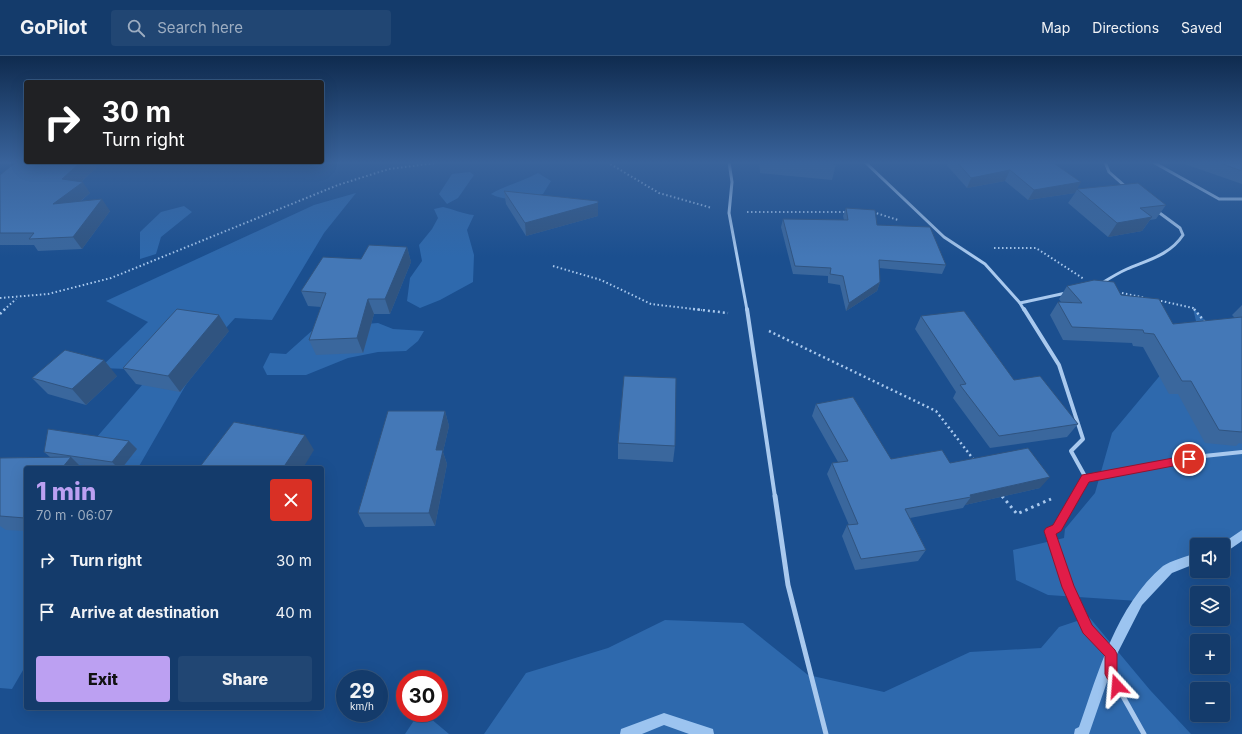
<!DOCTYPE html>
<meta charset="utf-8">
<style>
:root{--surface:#143b6b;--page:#214673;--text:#f1f3f6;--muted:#9dadc1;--line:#33557e;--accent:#bca0f2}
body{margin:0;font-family:Inter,sans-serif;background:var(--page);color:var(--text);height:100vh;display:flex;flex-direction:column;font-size:15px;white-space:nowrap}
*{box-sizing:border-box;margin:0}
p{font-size:13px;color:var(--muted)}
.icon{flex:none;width:22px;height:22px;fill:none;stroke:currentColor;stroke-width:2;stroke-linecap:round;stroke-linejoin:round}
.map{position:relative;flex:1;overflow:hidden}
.sheet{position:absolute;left:24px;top:410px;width:300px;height:244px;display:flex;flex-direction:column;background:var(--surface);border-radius:4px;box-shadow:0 4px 16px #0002,0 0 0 1px var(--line)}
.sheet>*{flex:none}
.banner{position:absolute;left:24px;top:24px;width:300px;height:84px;border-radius:4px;box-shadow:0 4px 16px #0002,0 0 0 1px var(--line);background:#202124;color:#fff;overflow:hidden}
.fabs{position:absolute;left:1190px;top:482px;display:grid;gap:8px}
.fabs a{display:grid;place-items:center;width:40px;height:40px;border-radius:4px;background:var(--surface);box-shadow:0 4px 16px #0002,0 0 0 1px var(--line);font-size:20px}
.speed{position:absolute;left:336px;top:614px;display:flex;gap:8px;font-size:20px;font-weight:700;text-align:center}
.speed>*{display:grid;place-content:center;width:52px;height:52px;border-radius:50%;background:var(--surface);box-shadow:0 4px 16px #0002,0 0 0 1px var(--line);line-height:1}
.speed small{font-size:10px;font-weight:400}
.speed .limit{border:6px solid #d22;background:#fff;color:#111}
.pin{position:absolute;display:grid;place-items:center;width:34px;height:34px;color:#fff;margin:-17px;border:2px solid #fff;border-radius:50%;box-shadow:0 1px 4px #0007}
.me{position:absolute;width:44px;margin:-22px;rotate:341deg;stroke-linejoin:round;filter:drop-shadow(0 0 3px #0008)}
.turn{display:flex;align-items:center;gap:14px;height:84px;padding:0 12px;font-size:18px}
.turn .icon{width:52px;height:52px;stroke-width:2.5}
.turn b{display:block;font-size:28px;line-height:34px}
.round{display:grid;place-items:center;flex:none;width:42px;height:42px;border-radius:4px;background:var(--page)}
.summary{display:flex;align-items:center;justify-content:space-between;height:68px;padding:0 12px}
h1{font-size:24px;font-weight:800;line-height:30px;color:var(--accent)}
.cta{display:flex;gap:8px;margin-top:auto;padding:8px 12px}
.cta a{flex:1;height:46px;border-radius:4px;background:var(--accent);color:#111;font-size:16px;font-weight:800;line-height:46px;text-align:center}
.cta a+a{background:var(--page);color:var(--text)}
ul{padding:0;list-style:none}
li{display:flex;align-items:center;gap:12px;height:52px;padding:0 12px}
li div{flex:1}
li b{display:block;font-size:15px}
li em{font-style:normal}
header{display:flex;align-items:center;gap:24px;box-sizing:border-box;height:56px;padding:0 20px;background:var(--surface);border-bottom:1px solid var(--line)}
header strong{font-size:19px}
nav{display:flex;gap:22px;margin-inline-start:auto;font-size:14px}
.search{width:280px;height:36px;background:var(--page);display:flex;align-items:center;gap:10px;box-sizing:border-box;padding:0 14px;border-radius:4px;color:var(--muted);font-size:15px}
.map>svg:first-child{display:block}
</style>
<header>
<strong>GoPilot</strong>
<div class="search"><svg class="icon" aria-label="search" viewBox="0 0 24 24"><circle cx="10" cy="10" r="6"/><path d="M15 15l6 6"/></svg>Search here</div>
<nav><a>Map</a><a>Directions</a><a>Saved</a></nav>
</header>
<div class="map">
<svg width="1242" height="678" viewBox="0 0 1242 678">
<rect width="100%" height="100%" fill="#1b4f8f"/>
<g fill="#2e69ad">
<path d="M470 116 474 119 458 142 447 148 439 138 452 118Z"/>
<path d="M538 117 551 125 543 138C524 141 508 147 491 138 506 129 522 126 538 117Z"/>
<path d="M356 137 324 177 272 264 235 262 206 294 138 412H70L155 314 100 312 148 266 106 245 314 149Z"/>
<path d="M184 150 192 156 161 181 156 198 140 203V176L161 156Z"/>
<path d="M443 151C454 153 462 158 474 159L467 174 474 199 473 226 440 244 420 252 407 245 410 222 422 205 419 189 432 173 438 162 434 153Z"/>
<path d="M1193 252 1242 302V483L1223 493V489H1197V502L1168 513 1138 545 1048 539 1016 524 1013 494 1064 482 1065 473 1095 437 1112 377 1198 274Z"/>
<path d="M378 267 393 273 424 275 418 285 406 295 378 296 348 302 306 319H267L263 311 270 297 286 298 315 272Z"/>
<path d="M0 419 26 422V609L12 633 0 632Z"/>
<path d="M1089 561 1150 634 1191 678H484L526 617 608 592 665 564 743 567 808 619 884 636 970 596 1041 592 1059 571Z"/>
<path d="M419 657H424L449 678H405Z"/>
</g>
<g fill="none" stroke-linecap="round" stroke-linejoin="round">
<g fill="#9cc4f0" fill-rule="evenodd">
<path d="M1242 474V485L1223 498V489H1220Z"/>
<path d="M1197 497V507L1172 517 1142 549 1116 600 1089 678H1074L1075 673 1079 671C1099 615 1116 550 1163 510 1170 505 1188 500 1197 497Z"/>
<path d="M664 657 713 673 714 678H689L664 669 642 678H620L621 673Z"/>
</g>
<g stroke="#a9c9ee" stroke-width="2" stroke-dasharray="1.5 2.5" stroke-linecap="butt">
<path d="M607 106 659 137 712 152"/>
<path d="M747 156H848"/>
<path d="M873 156 898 164"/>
<path d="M994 192H1036L1084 223"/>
<path d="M553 210 601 224 651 248 702 254"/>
<path d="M1122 237 1146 242"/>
<path d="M0 242 48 238 111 222 338 129 389 113 443 106"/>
<path d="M1157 244 1193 252 1195 254"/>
<path d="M4 254 16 243"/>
</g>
<g stroke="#a9c9ee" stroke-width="2.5" stroke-dasharray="2 3" stroke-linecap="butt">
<path d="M693 253 728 257"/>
<path d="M1194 253 1205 266"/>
<path d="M0 258 5 253"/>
<path d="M769 275 936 355 974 404"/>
<path d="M1001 438 1003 441"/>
</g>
<path stroke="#a9c9ee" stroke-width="3" stroke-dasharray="2.5 4" stroke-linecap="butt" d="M1002 440 1017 458 1051 443"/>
<g stroke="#a9c9ee" stroke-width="3">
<path d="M729 106 732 126 729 157 747 254"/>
<path d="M865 106 944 181 985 208 1020 247"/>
<path d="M1105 106 1109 116 1126 131"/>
<path d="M1153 106 1219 143H1242"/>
<path d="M1102 227C1110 222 1118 217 1127 213 1148 204 1170 199 1183 179L1180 172 1157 155"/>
<path d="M1024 254 1020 247 1066 237"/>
</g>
<g stroke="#a9c9ee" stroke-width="4">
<path d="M747 253 775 441"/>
<path d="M1024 253 1059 309 1083 383 1071 395 1086 422 1075 441"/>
<path d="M1086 422 1204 400 1242 396"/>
</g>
<g stroke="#a9c9ee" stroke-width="5">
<path d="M775 440 788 529 826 678"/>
<path d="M1076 440 1057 472 1049 475 1060 509 1088 573 1111 598V619L1144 678"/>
</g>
</g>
<g fill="#3a679d">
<path d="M759 106H836V108L832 124 760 117Z"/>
<path d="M944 106H1052L1077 133 1166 149 1156 163 1150 164 1142 175 1108 181 1068 147 1075 137 1028 144 1005 125 967 132Z"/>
<path d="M1179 106H1242V128Z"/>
<path d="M97 111 81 126 90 137 80 146 110 155 82 193 38 195 34 189H0V119Z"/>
<path d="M504 135 598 160 526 180 506 148Z"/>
<path d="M846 152 877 169 946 209 942 218 879 212 880 226 877 235 846 255 840 229 828 227V220L793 218 781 171 783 163 844 164 843 160Z"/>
<path d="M407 191 411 206 390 258H374L363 297 316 299 309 284 321 251 308 250 301 235Z"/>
<path d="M1067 230 1121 239 1173 268 1235 262 1232 259 1242 249V388L1239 387 1236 390 1205 387 1178 338H1169L1143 291 1133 290 1132 287 1063 284 1050 259 1058 246H1061L1059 243Z"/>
<path d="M921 260 1014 324 1078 368 1067 381 990 392 953 342 956 336 915 273Z"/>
<path d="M229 275 180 336 136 328 123 312Z"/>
<path d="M117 320 86 349 48 338 32 322Z"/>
<path d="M816 348 891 403 950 407 1040 432 965 449 963 452 910 462 926 494 918 505 855 514 842 480 847 469H849L827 418 832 407 838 406 812 360Z"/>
<path d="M445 355 449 370 443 396 447 408 435 470 365 471 358 457Z"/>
<path d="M618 387 675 390 673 406 618 403Z"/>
<path d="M137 393 122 412H105L78 408 82 412H26V475L6 474 0 470V402L50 401 44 396Z"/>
</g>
<g fill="#305480">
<path d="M81 106H94L97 111 71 135 83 126 90 137 62 160 53 148 62 123Z"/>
<path d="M1010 114 1005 125 967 132 971 122Z"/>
<path d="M1081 126 1075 137 1028 144 1034 134Z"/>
<path d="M102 143 110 155 82 193 73 181Z"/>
<path d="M598 147V160L526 180 525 167Z"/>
<path d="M1152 161 1142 175 1108 181 1117 167Z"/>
<path d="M407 191 411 206 390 258 385 243Z"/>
<path d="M880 226 877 235 846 255 849 247Z"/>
<path d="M368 243 374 258 363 297 357 282Z"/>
<path d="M219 259 229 275 180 336 168 320Z"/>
<path d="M104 304 117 320 86 349 72 333Z"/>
<path d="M445 355 449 370 443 396 447 408 435 470 429 457 436 394Z"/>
<path d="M305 379 314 394 303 412H283Z"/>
<path d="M129 385 137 393 122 412H118L112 406Z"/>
<path d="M71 401 82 412H62Z"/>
<path d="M1050 421 1040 432 965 449 971 441 970 439Z"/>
</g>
<g fill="#4478b7" stroke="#305480">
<path d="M16 106H81L62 123 83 126 53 148 102 143 73 181 29 183 34 177H0V119Z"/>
<path d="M819 106H836V108Z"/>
<path d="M957 106H1052L1081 126 1034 134 1010 114 971 122Z"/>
<path d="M1217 106H1242V115Z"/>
<path d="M1138 127 1166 149 1140 152 1152 161 1117 167 1077 133Z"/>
<path d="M504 135 598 145V147L525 167Z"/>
<path d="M846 152 875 154 877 169 930 171 946 209 879 204 880 226 849 247 843 220 830 218 831 212 795 210 783 163 848 164Z"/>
<path d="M369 189 407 191 385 243H368L357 282 309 284 326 237 301 235 323 201 361 203Z"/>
<path d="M1094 224 1114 226 1121 239 1159 243 1173 268 1242 261V376L1219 374 1191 325H1182L1154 278 1144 277 1143 274 1072 271 1058 246 1082 247 1067 230Z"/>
<path d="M177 253 219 259 168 320 123 312Z"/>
<path d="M964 255 1014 324 1040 320 1078 368 999 380 960 329 966 328 921 260Z"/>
<path d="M65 294 104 304 72 333 32 322Z"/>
<path d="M624 320 676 322 675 390 618 387Z"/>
<path d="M853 341 891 403 942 394 950 407 1028 392 1050 421 970 439 971 441 905 453 926 494 861 503 847 469 858 468 832 407 848 405 816 348Z"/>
<path d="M388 355H445L436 394H443L429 457H358Z"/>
<path d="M234 366 305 379 283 412H199Z"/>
<path d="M48 373 129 385 112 406 44 396Z"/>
<path d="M71 401 62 412H26V460L25 462 0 460V402Z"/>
</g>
<linearGradient id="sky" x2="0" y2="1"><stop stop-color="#0f2b4f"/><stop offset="0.53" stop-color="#39639b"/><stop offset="1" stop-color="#39639b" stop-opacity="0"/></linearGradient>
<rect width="1242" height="201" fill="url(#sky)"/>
<path fill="#e11d48" stroke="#92132f" d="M1189 399 1194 403 1189 407 1089 426 1061 475 1056 478 1074 530 1092 569 1115 594 1117 598V617L1123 630 1122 634 1117 636 1113 634 1105 618V600L1083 577 1062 531 1044 475 1046 472 1053 469 1082 419Z"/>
</svg>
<div class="fabs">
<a><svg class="icon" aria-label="sound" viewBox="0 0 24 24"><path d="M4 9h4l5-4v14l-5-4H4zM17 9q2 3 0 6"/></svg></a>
<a><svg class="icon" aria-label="layers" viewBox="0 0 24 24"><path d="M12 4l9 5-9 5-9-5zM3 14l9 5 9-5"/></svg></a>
<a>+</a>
<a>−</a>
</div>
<div class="speed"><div>29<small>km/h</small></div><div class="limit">30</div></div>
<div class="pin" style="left:1189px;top:403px;background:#d93025"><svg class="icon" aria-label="arrive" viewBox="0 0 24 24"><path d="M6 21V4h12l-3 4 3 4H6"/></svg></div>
<svg class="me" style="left:1117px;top:630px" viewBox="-20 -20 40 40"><path d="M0-17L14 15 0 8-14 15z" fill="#e11d48" stroke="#fff" stroke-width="4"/></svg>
<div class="banner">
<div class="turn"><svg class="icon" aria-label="right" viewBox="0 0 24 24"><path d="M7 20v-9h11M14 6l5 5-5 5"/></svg><div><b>30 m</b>Turn right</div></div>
</div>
<section class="sheet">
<div class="summary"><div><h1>1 min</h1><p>70 m · 06:07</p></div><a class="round" style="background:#d93025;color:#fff"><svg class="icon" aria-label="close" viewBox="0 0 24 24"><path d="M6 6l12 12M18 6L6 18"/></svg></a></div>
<ul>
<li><svg class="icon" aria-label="right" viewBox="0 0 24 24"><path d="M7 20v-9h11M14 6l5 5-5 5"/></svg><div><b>Turn right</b></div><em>30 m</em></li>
<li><svg class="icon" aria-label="arrive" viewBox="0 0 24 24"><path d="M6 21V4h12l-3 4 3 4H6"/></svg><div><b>Arrive at destination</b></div><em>40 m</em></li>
</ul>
<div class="cta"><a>Exit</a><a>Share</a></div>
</section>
</div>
